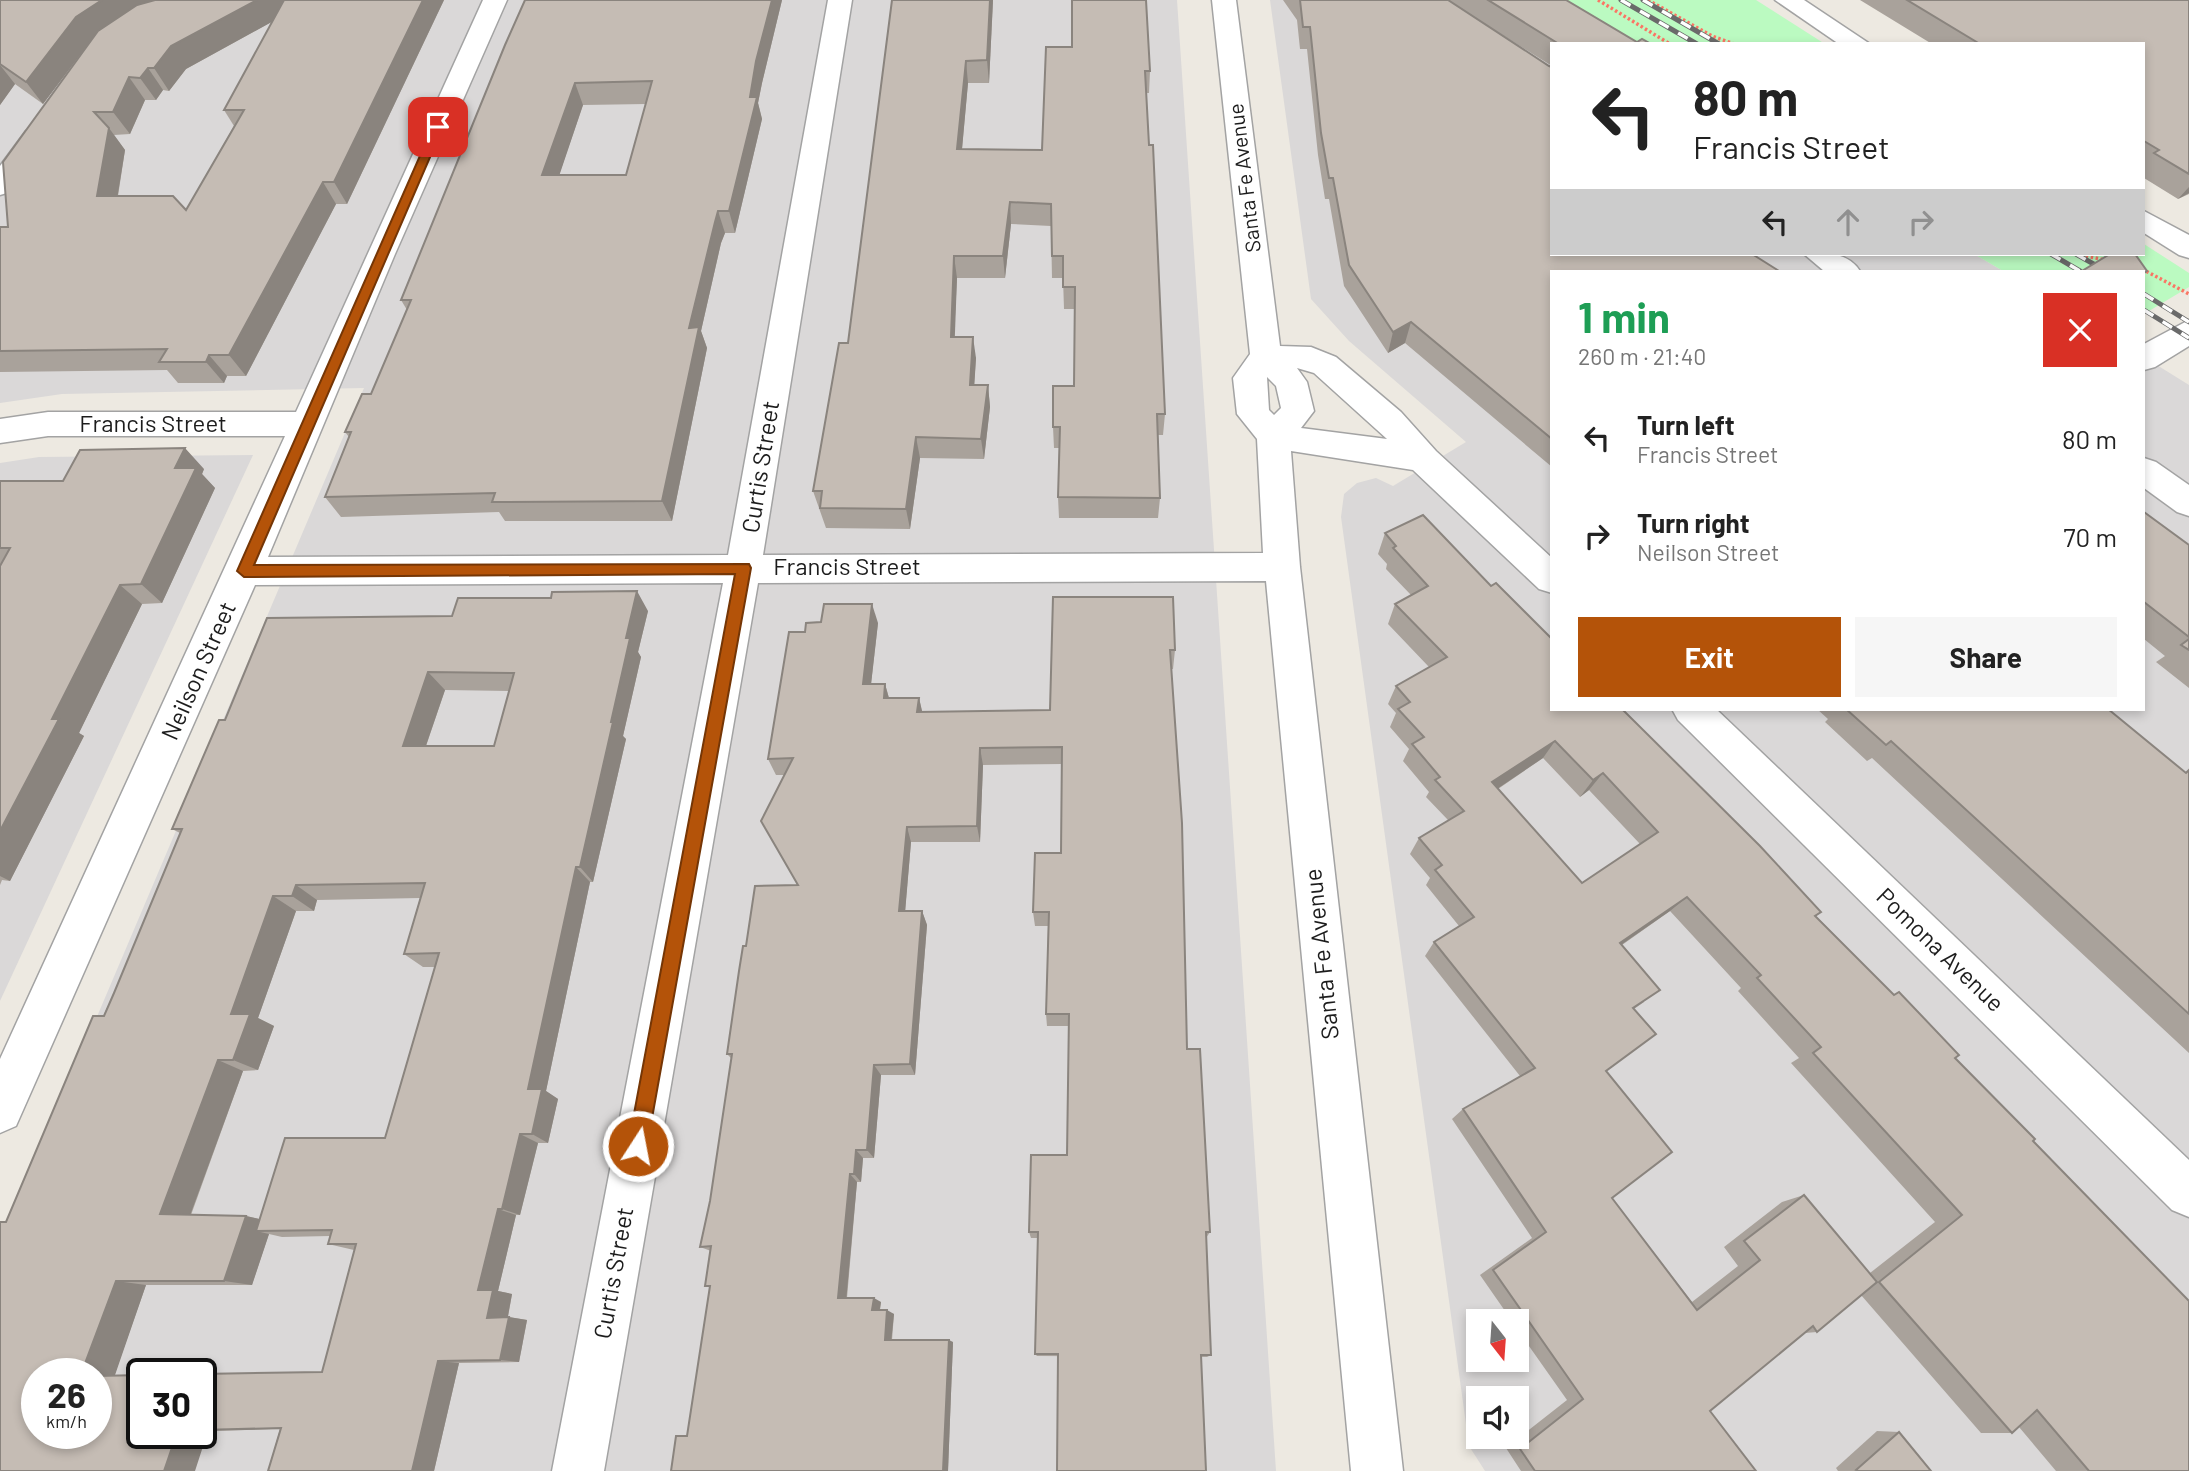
<!DOCTYPE html>
<meta charset="utf-8">
<style>
:root{--surface:#fff;--page:#f6f6f6;--text:#222;--muted:#767676;--accent:#b45309}
body{margin:0;font-family:Barlow,sans-serif;background:var(--page);color:var(--text);height:100vh;display:flex;flex-direction:column;font-size:26px;white-space:nowrap}
*{box-sizing:border-box;margin:0}
p{font-size:23px;color:var(--muted)}
.icon{flex:none;width:38px;height:38px;fill:none;stroke:currentColor;stroke-width:2;stroke-linecap:round;stroke-linejoin:round}
.map{position:relative;flex:1;overflow:hidden}
.drawer{position:absolute;left:1550px;top:270px;width:595px;height:441px;display:flex;flex-direction:column;background:var(--surface);border-radius:0px;box-shadow:0 4px 10px #0003}
.drawer>*{flex:none}
.top-card{position:absolute;left:1550px;top:42px;width:595px;height:214px;border-radius:0px;box-shadow:0 4px 10px #0003;background:#fff;color:var(--text);overflow:hidden}
.needle{width:46px;rotate:163deg}
.tools{position:absolute;left:1466px;top:1309px;display:grid;gap:14px}
.tools a{display:grid;place-items:center;width:63px;height:63px;border-radius:0px;background:var(--surface);box-shadow:0 4px 10px #0003;font-size:35px}
.speed{position:absolute;left:21px;top:1358px;display:flex;gap:14px;font-size:35px;font-weight:700;text-align:center}
.speed>*{display:grid;place-content:center;width:91px;height:91px;border-radius:50%;background:var(--surface);box-shadow:0 4px 10px #0003;line-height:1}
.speed small{font-size:18px;font-weight:400}
.speed .limit{border:4px solid #111;border-radius:10px;background:#fff;color:#111}
.pin{position:absolute;display:grid;place-items:center;width:60px;height:60px;color:#fff;margin:-30px;border-radius:14px;box-shadow:0 4px 10px #0006}
.me{position:absolute;width:77px;margin:-38px;rotate:11deg;stroke-linejoin:round;filter:drop-shadow(0 0 5px #0008)}
.turn{display:flex;align-items:center;gap:24px;height:147px;padding:0 28px;font-size:32px}
.turn .icon{width:91px;height:91px;stroke-width:2.5}
.turn b{display:block;font-size:49px;line-height:60px}
.lanes{display:flex;align-items:center;height:66px;padding:0 28px;background:#0003;justify-content:center;gap:35px;direction:ltr}
.lanes .off{opacity:.35}
.round{display:grid;place-items:center;flex:none;width:74px;height:74px;border-radius:0px;background:var(--page)}
.headline{display:flex;align-items:center;justify-content:space-between;height:119px;padding:0 28px}
h1{font-size:42px;font-weight:700;line-height:52px;color:#1e9e55}
.action{display:flex;gap:14px;margin-top:auto;padding:14px 28px}
.action a{flex:1;height:80px;border-radius:0px;background:var(--accent);color:#fff;font-size:28px;font-weight:700;line-height:80px;text-align:center}
.action a+a{background:var(--page);color:var(--text)}
ul{padding:0;list-style:none}
li{display:flex;align-items:center;gap:21px;height:98px;padding:0 28px}
li div{flex:1}
li b{display:block;font-size:26px}
li em{font-style:normal}
.map>svg:first-child{display:block}
</style>
<div class="map">
<svg width="2189" height="1471" viewBox="0 0 2189 1471">
<rect width="100%" height="100%" fill="#ede9e1"/>
<g fill="#dad8d8" fill-rule="evenodd">
<path d="M0 0H1177L1276 1471H0V1245L364 388 62 394 0 403ZM37 1374H96V1433H37ZM142 1374H201V1433H142Z"/>
<path d="M1270 0H1552V254H1974L2003 271H1552V709H2144V357L2189 385V1471H1485L1469 1446 1341 517 1344 494 1357 483 1376 478 1393 486 1466 442 1349 341 1311 299ZM1479 1321H1517V1360H1479ZM1479 1398H1517V1437H1479Z"/>
<path d="M253 455 0 1001V463L39 457Z"/>
</g>
<g fill="#bbfac1">
<path d="M1552 0H1756L1825 44H1625Z"/>
<path d="M2144 244 2189 273V287L2144 314V271H2003L1974 254H2144Z"/>
</g>
<g fill="none" stroke-linecap="round" stroke-linejoin="round">
<defs>
<g id="minor">
<path d="M483 0H507L395 254 268 557 728 555 828 0H852L763 555 1263 553 1257 439 1237 414 1233 378 1250 354 1212 0H1236L1280 346 1311 347 1336 357 1401 412 1436 451 1552 558V593L1539 589 1413 470 1291 451 1300 567 1403 1471H1351L1266 581 758 583 604 1471H552L723 583 255 585 16 1126 0 1133V1059L285 436H48L0 443V419L48 412H296ZM1297 368 1314 373 1387 439 1301 428 1314 411 1307 382ZM1267 377 1276 386 1281 408 1274 415 1269 410Z"/>
<path d="M1775 0H1804L1870 44H1839Z"/>
<path d="M36 129 46 131 50 137 10 192 0 195V166L26 131Z"/>
<path d="M2144 211 2189 235V258L2179 255 2144 233Z"/>
<path d="M1804 254C1825 253 1847 251 1860 271H1824Z"/>
<path d="M2189 320V346L2155 367 2144 370V344Z"/>
<path d="M2144 458 2156 462 2189 485V516L2177 512 2144 488Z"/>
<path d="M1672 709H1716L2189 1160V1217L2172 1210 1678 720Z"/>
</g>
</defs>
<use href="#minor" stroke="#a3a3a3" stroke-width="3"/>
<g stroke="#fb7564" stroke-width="3.5" stroke-dasharray="2.5 2.5" stroke-linecap="butt">
<path d="M1598 0 1670 44"/>
<path d="M1648 0 1712 36 1734 44"/>
<path d="M2076 254 2106 260"/>
<path d="M2142 269 2189 294"/>
</g>
<use href="#minor" fill="#fff" fill-rule="evenodd"/>
<defs>
<g id="rail">
<path d="M1621 0 1697 44"/>
<path d="M1643 0 1719 44"/>
<path d="M2051 254 2080 271"/>
<path d="M2076 254 2106 271"/>
<path d="M2144 294 2189 322"/>
<path d="M2144 310 2189 338"/>
</g>
</defs>
<use href="#rail" stroke="#6a6a6a" stroke-width="5"/>
<use href="#rail" stroke="#fff" stroke-width="3.5" stroke-dasharray="11" stroke-linecap="butt"/>
</g>
<g fill="#a9a29b" fill-rule="evenodd">
<path d="M0 0H444L347 204H336L246 376H227L224 383H178L167 370 0 372V227H8L83 51 43 104 15 84 0 105ZM273 21 224 110 234 126 186 210 118 196 125 150 114 135 130 134 145 100H156L163 90 169 91 186 69Z"/>
<path d="M525 0H782L762 83 758 103 762 119 735 233H725L721 243 701 331 707 348 672 521H505L499 512 341 517 325 497 349 437 345 432 371 394 407 310 401 300ZM646 104 626 175H559L583 105Z"/>
<path d="M892 0H993L989 83H968L962 149 1042 150 1046 47 1150 71 1149 93H1146L1165 414 1163 435H1158L1160 498 1158 518H1059L1058 497 1059 448H1054L1053 427 1074 386V309H1064L1063 278H1052L1051 226 1011 224 1005 278H957L954 337 976 358 974 385H988L990 407 984 459 920 458 910 529 826 528 813 491 848 343Z"/>
<path d="M1283 0H1566L1637 42 1651 44H1552V66L1469 14 1552 271V467L1405 343 1388 353 1344 286 1329 199H1325L1318 155 1307 49H1300L1297 20Z"/>
<path d="M1860 0H2189V194L2178 199 2144 178V44H1932Z"/>
<path d="M204 469 202 474 215 488 162 603 142 604 79 733 84 736 10 881 2 880 0 885V481H63Z"/>
<path d="M2144 512 2189 545V688L2156 662 2165 656 2144 639Z"/>
<path d="M1385 533 1491 586 1894 995 1899 992 1955 1058 2033 1141 2189 1471H2056L2019 1427 2012 1433H1981L1861 1295 1817 1332 1805 1333 1710 1411 1756 1471H1521L1506 1448 1567 1400 1517 1329V1321H1512L1480 1275 1532 1238 1452 1119 1463 1109 1520 1076 1425 956 1434 942 1459 926 1426 885 1430 878 1410 854 1419 838 1448 820 1426 797 1429 792 1403 761 1409 749 1390 727 1396 713 1388 704 1396 686 1429 667 1388 624 1395 604 1411 595 1386 569 1387 564 1378 554ZM1543 758 1580 797 1589 790 1640 844 1582 883 1498 789ZM1670 911 1741 988 1738 991 1799 1058 1791 1063 1935 1222 1870 1273 1804 1195 1782 1202 1724 1247 1738 1266 1692 1302 1612 1198 1606 1071 1634 1009 1644 1002 1622 945Z"/>
<path d="M1053 597 1175 650 1173 669H1171L1187 1049 1210 1232 1206 1238 1211 1355 1207 1357H1201L1037 1356 1035 1354 1038 1238H1031L1029 1232 1067 1155 1069 1026H1047L1046 1014 1048 926H1035L1033 912 1061 853 1062 764 983 765 980 842H911L905 911H922L927 925 915 1075H881L874 1158H863L861 1182H857L847 1298 881 1302 880 1310 894 1314 892 1340 953 1342 948 1471H671L687 1436 710 1287 705 1286 711 1251 700 1247 710 1201 732 1059 727 1054 746 946 798 885 784 775H776L768 759 805 632 878 623 871 684H885L889 698H919L922 712 1050 710Z"/>
<path d="M648 611 638 652 641 657 623 736 626 739 593 882H590L546 1091 558 1099 548 1143H538L520 1215H516L498 1291 512 1294 508 1317 527 1320 519 1362 459 1363 434 1471H268L280 1429 208 1431 0 1471 6 1222 114 993 180 833 172 829 225 720 452 616ZM445 690 509 691 494 746H426ZM420 898 404 954 423 967H435L385 1138 259 1219 246 1216 191 1215 243 1071 258 1070 274 1026 258 1018 296 911H314L317 900ZM269 1234 282 1237 330 1236 328 1244 354 1250 322 1372 114 1376 146 1285H252Z"/>
<path d="M1817 709H2108L2185 772 2189 770V1053L1872 758 1867 761 1825 722 1828 719Z"/>
<path d="M1877 1431 1899 1432 1931 1471H1838L1836 1468Z"/>
</g>
<g fill="#8a847e">
<path d="M102 0H175L92 39 43 104 26 82 76 17Z"/>
<path d="M257 0H307L308 2 186 69 169 91 154 68 171 46Z"/>
<path d="M423 0H444L347 204 334 182Z"/>
<path d="M772 0H782L762 83 758 103 762 119 735 233 729 211 756 61Z"/>
<path d="M990 0H993L989 83 987 60Z"/>
<path d="M966 61 968 83 960 171 957 149Z"/>
<path d="M0 65 15 84 0 105Z"/>
<path d="M148 68 163 90 156 100 140 78Z"/>
<path d="M129 77 145 100 130 134 113 112Z"/>
<path d="M575 83 583 105 552 197 542 175Z"/>
<path d="M109 128 125 150 114 218 97 196Z"/>
<path d="M323 182 336 204 246 376 229 355Z"/>
<path d="M2189 187V193L2178 199Z"/>
<path d="M1010 202 1011 224 1005 278 1003 256Z"/>
<path d="M718 211 725 233 721 243 701 331 707 348 672 521 662 501 689 328 715 222Z"/>
<path d="M954 256 957 278 954 359 951 337Z"/>
<path d="M1411 322 1405 343 1388 353 1393 332Z"/>
<path d="M973 337 976 358 973 406 970 385Z"/>
<path d="M209 355 227 376 224 383 206 362Z"/>
<path d="M988 385 990 407 984 459 981 439Z"/>
<path d="M916 437 920 458 910 529 906 509Z"/>
<path d="M185 448 204 469 202 474 215 488 162 603 141 584 175 468Z"/>
<path d="M120 585 142 604 79 733 84 736 10 881 0 876V831L52 719Z"/>
<path d="M637 591 648 611 638 652 641 657 623 736 626 739 593 882 580 867 611 722 626 638Z"/>
<path d="M872 604 878 623 869 702 863 684Z"/>
<path d="M428 672 445 690 420 763 403 746Z"/>
<path d="M885 684 890 702 884 698Z"/>
<path d="M919 698 923 715 917 712Z"/>
<path d="M1555 741 1543 758 1482 799 1492 782Z"/>
<path d="M980 748 983 765 980 842 977 826Z"/>
<path d="M1603 773 1589 790 1580 797 1593 780Z"/>
<path d="M907 827 911 842 904 925 899 911Z"/>
<path d="M576 867 590 882 546 1091 558 1099 548 1143 532 1134 528 1089Z"/>
<path d="M296 885 317 900 314 911 292 896Z"/>
<path d="M273 896 296 911 258 1018 274 1026 258 1070 233 1060 231 1014Z"/>
<path d="M1687 897 1670 911 1605 956 1620 943Z"/>
<path d="M922 911 927 925 915 1075 910 1064Z"/>
<path d="M218 1060 243 1071 188 1221 160 1214Z"/>
<path d="M874 1065 881 1075 874 1158 867 1150Z"/>
<path d="M520 1134 538 1143 520 1215 502 1209Z"/>
<path d="M856 1150 863 1158 861 1182 854 1174Z"/>
<path d="M850 1174 857 1182 846 1302 838 1298Z"/>
<path d="M498 1209 516 1215 498 1291 512 1294 507 1321 487 1318 478 1290Z"/>
<path d="M246 1216 272 1222 256 1231 269 1234 252 1285 224 1281Z"/>
<path d="M116 1281 146 1285 114 1378 96 1377V1374H81Z"/>
<path d="M874 1298 881 1302 879 1314 872 1310Z"/>
<path d="M887 1310 894 1314 891 1343 885 1340Z"/>
<path d="M509 1317 527 1320 519 1362 500 1360Z"/>
<path d="M949 1340 953 1342 948 1471H943Z"/>
<path d="M438 1361 459 1363 434 1471H412Z"/>
<path d="M201 1431H208L195 1471H164L177 1433H201Z"/>
</g>
<g fill="#c5bcb4" stroke="#8a847e" stroke-width="2" fill-rule="evenodd">
<path d="M0 0H102L76 17 26 82 0 64Z"/>
<path d="M155 0H257L171 46 154 68H148L140 78 129 77 113 112H94L109 128 97 196H173L186 210 244 110H224L284 0H423L334 182H323L229 355H209L206 362H159L167 349 0 351V227H8L3 162 98 31 137 5Z"/>
<path d="M525 0H772L756 61 750 97H757L729 211H718L715 222 689 328 699 327 662 501 492 502 495 493 325 497 351 432H345L362 394H371L411 300H401L505 45ZM652 81 626 175H542L575 83Z"/>
<path d="M892 0H990L987 60 966 61 957 149 1042 150 1046 47H1072V0H1146L1150 71H1145L1149 145H1153L1165 414H1157L1160 498 1058 497 1060 427H1053V386H1074L1075 287H1063V256H1052L1051 204 1010 202 1003 256H954L951 337H973L970 385H988L981 439 916 437 906 509 820 508 822 491H813L839 343H848Z"/>
<path d="M1300 0H1448L1549 66 1552 67V254H1752L1779 271H1552V439L1411 322 1393 332 1349 265 1333 178H1329L1321 133 1310 27H1303Z"/>
<path d="M1488 0H1566L1637 42 1642 39 1651 44H1559Z"/>
<path d="M1907 0H2189V174L2154 153 2159 150 2144 141V44H1980Z"/>
<path d="M2110 254H2135L2147 271 2144 273V271H2082Z"/>
<path d="M185 448 175 468H196L141 584 120 585 52 719H59L0 831V566L10 548H0V481H63L80 450Z"/>
<path d="M2144 512 2189 545V637L2144 602Z"/>
<path d="M1423 515 1491 586 1496 583 1552 639V709H1622L1760 846 1821 912 1815 916 1894 995 1899 992 1959 1055 1955 1058 2035 1139 2033 1141 2189 1301V1471H2089L2037 1410 2012 1433 1879 1282 1962 1215 1813 1053 1821 1047 1757 978 1761 975 1687 897 1620 943 1660 990 1633 1008 1656 1034 1606 1071 1672 1152 1612 1198 1697 1310 1760 1260 1744 1241 1804 1195 1877 1282 1817 1332 1813 1326 1710 1411 1756 1471H1535L1520 1449 1583 1399 1493 1270 1546 1232 1463 1109 1535 1068 1434 942 1474 917 1435 870 1442 865 1419 838 1464 811 1435 780 1440 777 1412 744 1424 737 1398 709 1410 702 1396 686 1447 657 1395 604 1428 586 1393 548 1396 546 1385 533ZM1555 741 1593 780 1603 773 1658 832 1582 883 1492 782Z"/>
<path d="M637 591 626 638H630L611 722H613L580 867H576L528 1089H542L532 1134H520L502 1209H498L478 1290H493L487 1318 509 1317 500 1360 438 1361 412 1471H268L281 1428 201 1430V1374L322 1372 356 1244H328L332 1230 256 1231 285 1138H385L439 953 404 954 425 883 296 885 292 896H273L231 1014H250L233 1060H218L160 1214 246 1216 224 1281H116L81 1374H37V1433H96V1376L142 1375V1433H177L164 1471H0V1222H6L93 1016H104L114 993 182 829H172L219 720H225L267 618 452 616 458 598H551L552 592ZM428 672 514 673 494 746H403Z"/>
<path d="M1053 597H1173L1175 650H1170L1182 823 1187 1049H1200L1210 1232H1206L1211 1355H1201L1206 1471H1057L1058 1354H1035L1038 1232H1029L1031 1155H1067L1069 1014H1046L1049 912H1033L1035 853H1061L1062 747 980 748 977 826 907 827 899 911H922L910 1064 874 1065 867 1150H856L854 1174H850L838 1298H874L872 1310H887L885 1340H949L943 1471H671L676 1436H687L710 1286H705L711 1246 700 1247 710 1201 732 1054H727L739 971 743 946H746L755 886 798 885 761 821 793 758 768 759 789 632H805L806 623 821 622 824 604H872L863 684H885L884 698H919L917 712 1050 710Z"/>
<path d="M2189 639V650L2181 645Z"/>
<path d="M1846 709H2108L2186 773 2189 770V1014L1891 741 1886 745Z"/>
<path d="M1899 1432 1931 1471H1858L1856 1470Z"/>
</g>
<path fill="#b45309" stroke="#753606" stroke-width="2" d="M434 124 443 127 254 565 749 564 751 568 647 1146 644 1153 638 1156 631 1153 628 1146 735 574 244 577 237 571Z"/>
<g text-anchor="middle" stroke-width="5" stroke-linejoin="round" paint-order="stroke">
<g font-size="21" fill="#1c1c1c" stroke="#fff">
<text transform="translate(1245 178) rotate(-97)" y="7">Santa Fe Avenue</text>
</g>
<g font-size="24" fill="#1c1c1c" stroke="#fff">
<text x="153" y="432">Francis Street</text>
<text transform="translate(761 467) rotate(-81)" y="8">Curtis Street</text>
<text x="847" y="575">Francis Street</text>
<text transform="translate(199 671) rotate(-66)" y="8">Neilson Street</text>
<text transform="translate(1940 950) rotate(44)" y="8">Pomona Avenue</text>
<text transform="translate(1322 954) rotate(-96)" y="8">Santa Fe Avenue</text>
<text transform="translate(614 1273) rotate(-80)" y="8">Curtis Street</text>
</g>
</g>
</svg>
<div class="tools">
<a><svg class="needle" viewBox="-14 -14 28 28"><path d="M0-13l5 13h-10z" fill="#e53935"/><path d="M0 13l5-13h-10z" fill="#767676"/></svg></a>
<a><svg class="icon" aria-label="sound" viewBox="0 0 24 24"><path d="M4 9h4l5-4v14l-5-4H4zM17 9q2 3 0 6"/></svg></a>
</div>
<div class="speed"><div>26<small>km/h</small></div><div class="limit">30</div></div>
<div class="pin" style="left:438px;top:127px;background:#d93025"><svg class="icon" aria-label="arrive" viewBox="0 0 24 24"><path d="M6 21V4h12l-3 4 3 4H6"/></svg></div>
<svg class="me" style="left:638px;top:1146px" viewBox="-20 -20 40 40"><circle r="17" fill="#b45309" stroke="#fff" stroke-width="3"/><path d="M0-11L8 9 0 5-8 9z" fill="#fff"/></svg>
<div class="top-card">
<div class="turn"><svg class="icon" aria-label="left" viewBox="0 0 24 24"><path d="M17 20v-9H6M10 6l-5 5 5 5"/></svg><div><b>80 m</b>Francis Street</div></div>
<div class="lanes"><svg class="icon" aria-label="left" viewBox="0 0 24 24"><path d="M17 20v-9H6M10 6l-5 5 5 5"/></svg><svg class="icon off" aria-label="ahead" viewBox="0 0 24 24"><path d="M12 20V5M6 11l6-6 6 6"/></svg><svg class="icon off" aria-label="right" viewBox="0 0 24 24"><path d="M7 20v-9h11M14 6l5 5-5 5"/></svg></div>
</div>
<section class="drawer">
<div class="headline"><div><h1>1 min</h1><p>260 m · 21:40</p></div><a class="round" style="background:#d93025;color:#fff"><svg class="icon" aria-label="close" viewBox="0 0 24 24"><path d="M6 6l12 12M18 6L6 18"/></svg></a></div>
<ul>
<li><svg class="icon" aria-label="left" viewBox="0 0 24 24"><path d="M17 20v-9H6M10 6l-5 5 5 5"/></svg><div><b>Turn left</b><p>Francis Street</p></div><em>80 m</em></li>
<li><svg class="icon" aria-label="right" viewBox="0 0 24 24"><path d="M7 20v-9h11M14 6l5 5-5 5"/></svg><div><b>Turn right</b><p>Neilson Street</p></div><em>70 m</em></li>
</ul>
<div class="action"><a>Exit</a><a>Share</a></div>
</section>
</div>
